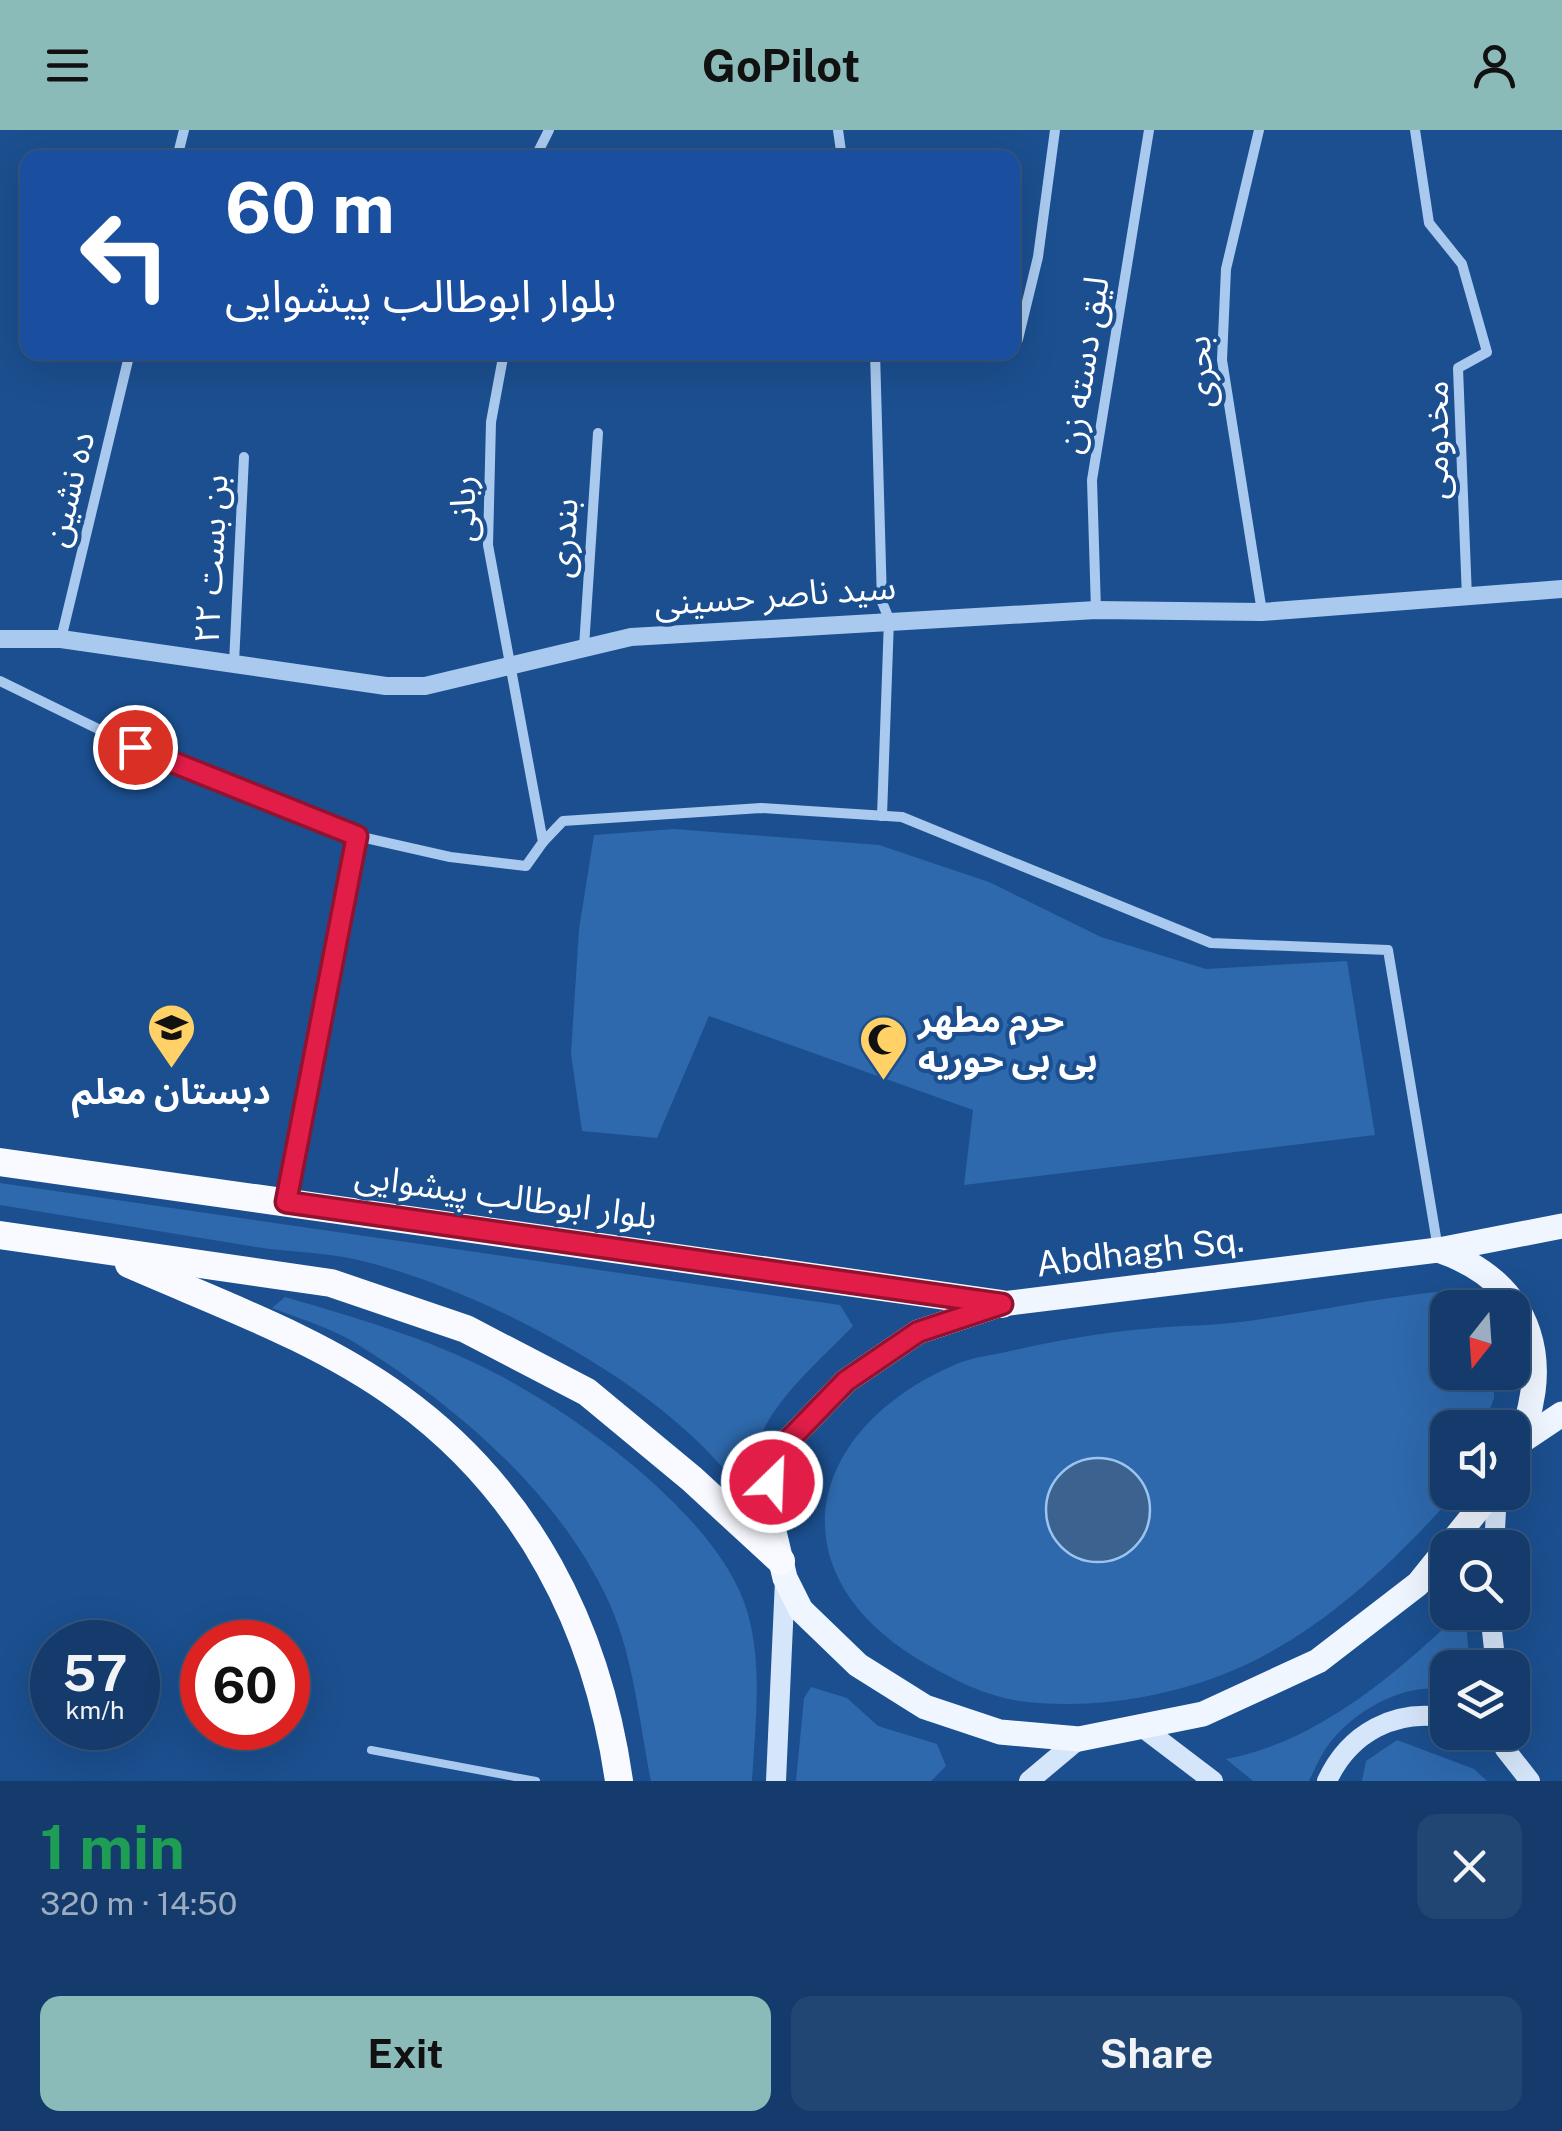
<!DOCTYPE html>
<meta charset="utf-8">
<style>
:root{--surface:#143b6b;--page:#214673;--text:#f1f3f6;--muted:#9dadc1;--line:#33557e;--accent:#8bbbb9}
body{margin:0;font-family:"Public Sans","Noto Sans Arabic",sans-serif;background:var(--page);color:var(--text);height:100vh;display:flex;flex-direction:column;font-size:38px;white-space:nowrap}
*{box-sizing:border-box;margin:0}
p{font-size:32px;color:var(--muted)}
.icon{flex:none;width:55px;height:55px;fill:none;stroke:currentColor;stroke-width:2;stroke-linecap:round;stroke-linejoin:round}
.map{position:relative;height:1651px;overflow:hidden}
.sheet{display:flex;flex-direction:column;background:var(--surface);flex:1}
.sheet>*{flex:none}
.hud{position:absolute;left:20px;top:20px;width:1000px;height:210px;border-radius:20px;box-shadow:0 10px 40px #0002,0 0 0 2px var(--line);background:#1a4fa0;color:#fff;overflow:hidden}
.needle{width:65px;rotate:197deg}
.tools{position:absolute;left:1430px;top:1160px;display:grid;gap:20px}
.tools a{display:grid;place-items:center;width:100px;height:100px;border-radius:20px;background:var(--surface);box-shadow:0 10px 40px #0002,0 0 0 2px var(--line);font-size:50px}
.speed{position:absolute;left:30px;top:1490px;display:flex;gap:20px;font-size:50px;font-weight:700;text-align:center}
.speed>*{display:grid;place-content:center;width:130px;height:130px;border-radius:50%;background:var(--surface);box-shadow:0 10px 40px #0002,0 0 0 2px var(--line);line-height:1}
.speed small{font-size:25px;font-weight:400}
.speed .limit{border:15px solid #d22;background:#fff;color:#111}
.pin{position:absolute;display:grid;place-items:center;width:85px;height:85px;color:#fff;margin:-42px;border:5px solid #fff;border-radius:50%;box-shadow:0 2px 10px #0007}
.me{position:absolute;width:110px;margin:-55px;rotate:24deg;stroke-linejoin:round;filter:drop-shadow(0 0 8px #0008)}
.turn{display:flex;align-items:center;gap:35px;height:210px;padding:0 40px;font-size:45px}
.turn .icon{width:130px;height:130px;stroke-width:2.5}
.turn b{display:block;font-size:70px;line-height:85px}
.round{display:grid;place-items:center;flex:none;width:105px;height:105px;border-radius:20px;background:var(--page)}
.overview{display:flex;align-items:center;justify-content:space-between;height:170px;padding:0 40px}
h1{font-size:60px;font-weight:700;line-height:75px;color:#1e9e55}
.button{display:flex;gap:20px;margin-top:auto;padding:20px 40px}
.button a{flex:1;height:115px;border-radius:20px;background:var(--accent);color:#111;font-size:40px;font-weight:700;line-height:115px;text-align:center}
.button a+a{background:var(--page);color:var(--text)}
header{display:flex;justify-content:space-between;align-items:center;height:130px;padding:0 40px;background:var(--accent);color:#111;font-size:45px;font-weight:700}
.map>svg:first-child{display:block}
</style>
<header><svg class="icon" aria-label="menu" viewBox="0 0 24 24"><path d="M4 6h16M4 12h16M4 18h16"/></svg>GoPilot<svg class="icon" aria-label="person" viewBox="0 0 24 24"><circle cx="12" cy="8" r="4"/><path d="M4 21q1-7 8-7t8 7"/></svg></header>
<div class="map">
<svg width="1562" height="1651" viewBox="0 0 1562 1651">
<rect width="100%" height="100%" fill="#1b4f8f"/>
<g fill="#2e69ad" fill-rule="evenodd">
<path d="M674 699 879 715 989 752 1101 807 1206 839 1347 831 1375 1005 964 1055 973 980 709 886 657 1008 582 1001 571 924 579 799 594 705Z"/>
<path d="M0 1053 840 1175 853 1196C825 1225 796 1250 773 1283 758 1306 753 1331 731 1348 655 1250 474 1156 354 1129 322 1122 288 1122 256 1117 170 1103 85 1089 0 1075Z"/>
<path d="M1436 1162 1468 1177 1448 1178V1242L1494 1243V1268L1483 1297 1448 1298V1362L1456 1363C1393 1433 1322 1502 1234 1540 1168 1568 1089 1580 1019 1571 987 1566 956 1551 928 1535 771 1447 803 1298 959 1233 974 1227 993 1225 1010 1221 1054 1211 1099 1203 1144 1199 1179 1195 1215 1196 1249 1191 1312 1182 1372 1169 1436 1162ZM1096 1328 1129 1338 1123 1426C1051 1452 1010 1344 1096 1328Z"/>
<path d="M285 1167C356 1188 428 1208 493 1242 578 1285 722 1389 748 1484 763 1540 755 1595 752 1651H651C639 1591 633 1521 606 1466 555 1360 455 1275 357 1214 332 1198 300 1189 272 1178Z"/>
<path d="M1460 1483H1465L1470 1537 1448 1538 1447 1560C1407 1552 1359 1578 1333 1609 1323 1620 1316 1637 1309 1651H1253L1226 1629C1317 1612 1395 1545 1460 1483Z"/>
<path d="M811 1557 847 1568 878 1596 937 1614 946 1636 931 1651H796L804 1568Z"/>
<path d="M1397 1610 1474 1639 1487 1651H1362L1366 1631Z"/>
</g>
<circle fill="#3c6290" stroke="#9cc4f0" stroke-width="2.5" cx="1098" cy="1380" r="52"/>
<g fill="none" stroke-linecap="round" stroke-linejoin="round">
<path stroke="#a9c9ee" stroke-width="8" d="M371 1620 536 1651"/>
<g stroke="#a9c9ee" stroke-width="10">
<path d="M838 0 842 28"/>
<path d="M1259 0 1226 139 1222 230 1262 482"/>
<path d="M1415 0 1429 93 1462 134 1487 222 1458 238 1467 468"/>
<path d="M177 28 184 0"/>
<path d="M535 28 549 0"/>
<path d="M1012 209H1018L1038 127 1055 0"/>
<path d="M875 222 882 472 889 489 882 686"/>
<path d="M1096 480 1092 350 1149 0"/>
<path d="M61 509 130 222"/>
<path d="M584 517 598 303"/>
<path d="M234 533 244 327"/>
<path d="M0 551 135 617 357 706 450 727 526 736 543 712 488 415 491 292 504 222"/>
<path d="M543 712 563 691 761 678 902 687 1211 813 1388 820 1438 1119"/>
<path d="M287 1068 357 706"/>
</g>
<path stroke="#a9c9ee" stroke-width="18" d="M0 509H61L386 556H425L631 507 1096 480 1262 482 1562 459"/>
<g stroke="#d6e6fa" stroke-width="20">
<path d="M1494 1418 1497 1362"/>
<path d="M1490 1482 1496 1538"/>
<path d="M1142 1597 1213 1651"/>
<path d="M1503 1602 1505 1619 1530 1651"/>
<path d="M776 1651 785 1450"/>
<path d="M1029 1651 1079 1609"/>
<path d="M1327 1651C1349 1603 1395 1578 1448 1588"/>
</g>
<g stroke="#f0f6ff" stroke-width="25">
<path d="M1439 1120 1562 1096"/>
<path d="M1520 1312 1562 1284"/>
<path d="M1492 1362 1418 1454 1318 1531 1203 1584 1079 1609 1000 1602 925 1577 858 1535 801 1480 785 1448 771 1389 772 1352 789 1310 846 1251 918 1202 1002 1174 1438 1120C1535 1153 1557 1238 1512 1326"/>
</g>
<g stroke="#f8faff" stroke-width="28">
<path d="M0 1032 1002 1174"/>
<path d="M0 1105 331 1153 466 1199 587 1262 692 1349 781 1431"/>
<path d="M129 1134C220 1174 319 1209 400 1268 528 1361 597 1497 619 1651"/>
</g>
</g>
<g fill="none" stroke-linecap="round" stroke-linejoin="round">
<defs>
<path id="route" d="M135 617 357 706 286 1072 1002 1174 918 1202 846 1251 789 1310 772 1352"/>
</defs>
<use href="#route" stroke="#92132f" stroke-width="25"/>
<use href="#route" stroke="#e11d48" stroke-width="18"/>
</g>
<defs>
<symbol id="school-pin" viewBox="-11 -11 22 30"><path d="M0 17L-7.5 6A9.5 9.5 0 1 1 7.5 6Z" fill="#ffd166" stroke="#1b4f8f"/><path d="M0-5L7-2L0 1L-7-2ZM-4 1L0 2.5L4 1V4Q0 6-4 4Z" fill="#111"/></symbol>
<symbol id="mosque-pin" viewBox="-11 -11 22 30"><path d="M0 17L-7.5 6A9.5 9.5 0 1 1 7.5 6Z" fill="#ffd166" stroke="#1b4f8f"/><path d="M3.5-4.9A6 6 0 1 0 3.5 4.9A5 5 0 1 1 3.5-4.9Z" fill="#111"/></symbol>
</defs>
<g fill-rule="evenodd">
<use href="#school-pin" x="144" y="870" width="55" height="75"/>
<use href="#mosque-pin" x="856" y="882" width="55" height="75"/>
</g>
<g text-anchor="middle" stroke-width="8" stroke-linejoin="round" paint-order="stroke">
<g font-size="35" fill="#fff" stroke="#1b4f8f">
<text transform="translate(1083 235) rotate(-81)" y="12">لیق دسته زن</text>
<text transform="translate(1200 242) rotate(-94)" y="12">بحری</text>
<text transform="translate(1436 310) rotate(-90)" y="12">مخدومی</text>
<text transform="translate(69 359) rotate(-76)" y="12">ده نشین</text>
<text transform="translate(463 379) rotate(-91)" y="12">ربانی</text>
<text transform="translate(563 408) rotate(-86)" y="12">بندری</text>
<text transform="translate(211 429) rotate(-87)" y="12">بن بست ۲۲</text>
<text transform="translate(775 465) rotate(-4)" y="12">سید ناصر حسینی</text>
<text transform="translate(506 1066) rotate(8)" y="12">بلوار ابوطالب پیشوایی</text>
<text transform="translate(1140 1122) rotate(-7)" y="12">Abdhagh Sq.</text>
</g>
<g font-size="35" font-weight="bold" fill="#fff" stroke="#1b4f8f" text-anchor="start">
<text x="918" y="902">حرم مطهر<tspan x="918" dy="40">بی بی حوریه</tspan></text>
<text x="171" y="974" text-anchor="middle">دبستان معلم</text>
</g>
</g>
</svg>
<div class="tools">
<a><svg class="needle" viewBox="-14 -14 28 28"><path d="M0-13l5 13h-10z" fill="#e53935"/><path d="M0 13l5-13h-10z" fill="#9dadc1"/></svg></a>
<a><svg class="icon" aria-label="sound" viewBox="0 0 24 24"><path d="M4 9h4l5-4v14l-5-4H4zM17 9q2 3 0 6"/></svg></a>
<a><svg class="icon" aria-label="search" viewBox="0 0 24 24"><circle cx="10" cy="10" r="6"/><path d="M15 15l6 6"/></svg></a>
<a><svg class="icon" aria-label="layers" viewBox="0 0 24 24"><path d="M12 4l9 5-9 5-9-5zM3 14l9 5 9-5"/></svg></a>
</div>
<div class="speed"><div>57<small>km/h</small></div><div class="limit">60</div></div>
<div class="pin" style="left:135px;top:617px;background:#d93025"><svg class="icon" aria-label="arrive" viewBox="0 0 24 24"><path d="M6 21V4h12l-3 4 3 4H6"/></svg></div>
<svg class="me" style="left:772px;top:1352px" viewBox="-20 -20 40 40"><circle r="17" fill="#e11d48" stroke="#fff" stroke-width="3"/><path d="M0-11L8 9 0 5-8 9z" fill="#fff"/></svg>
<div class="hud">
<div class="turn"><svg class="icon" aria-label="left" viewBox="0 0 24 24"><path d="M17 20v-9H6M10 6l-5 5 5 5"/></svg><div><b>60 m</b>بلوار ابوطالب پیشوایی</div></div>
</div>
</div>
<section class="sheet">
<div class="overview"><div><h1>1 min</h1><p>320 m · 14:50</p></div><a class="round"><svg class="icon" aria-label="close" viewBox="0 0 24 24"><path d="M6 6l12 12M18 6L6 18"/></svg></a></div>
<div class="button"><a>Exit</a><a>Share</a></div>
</section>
